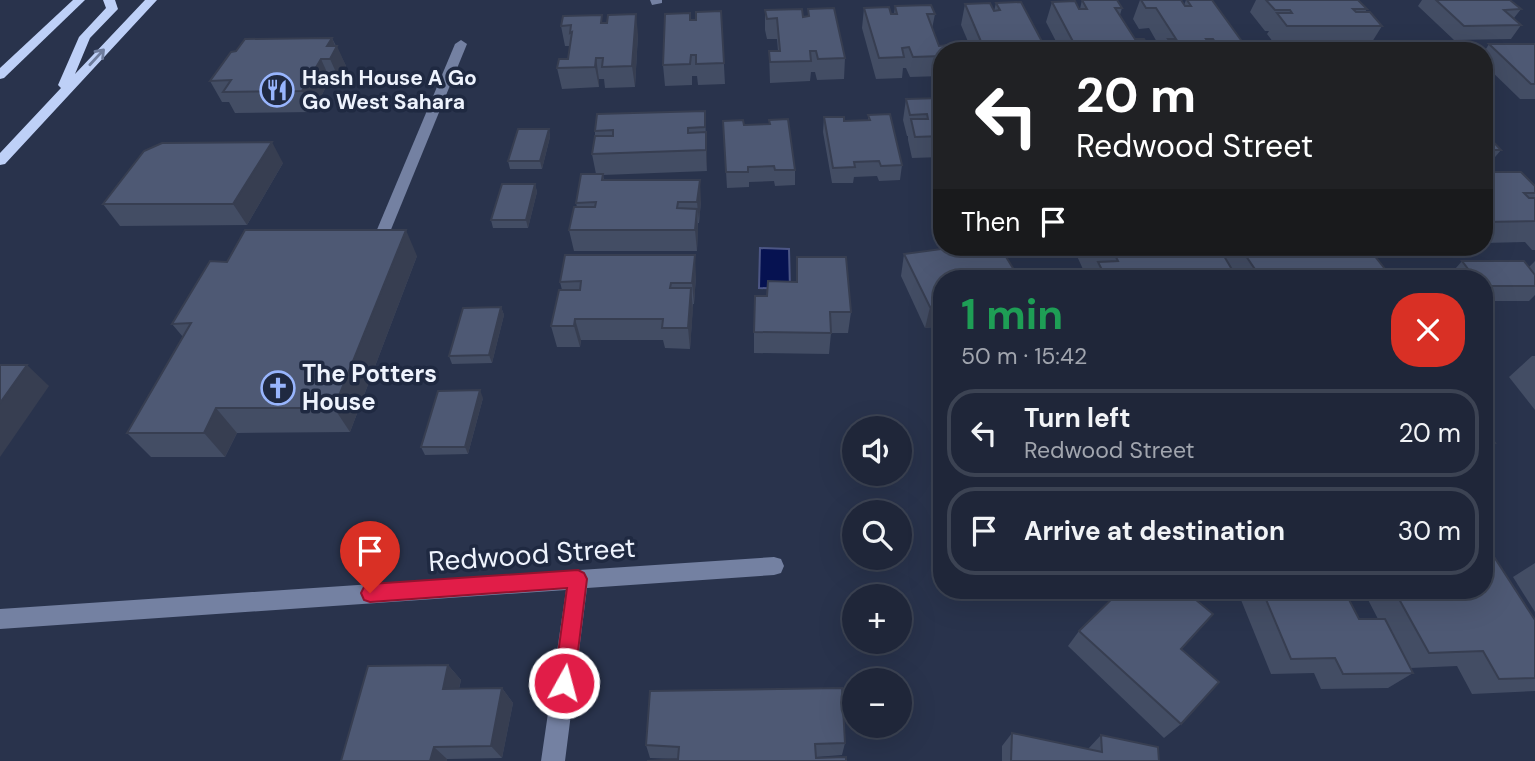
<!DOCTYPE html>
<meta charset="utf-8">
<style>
:root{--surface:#1f2639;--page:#272e41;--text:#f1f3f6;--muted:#a1a5ae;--line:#3c4353}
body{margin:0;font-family:"DM Sans",sans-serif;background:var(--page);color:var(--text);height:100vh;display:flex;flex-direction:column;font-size:26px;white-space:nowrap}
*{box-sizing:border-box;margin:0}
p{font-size:23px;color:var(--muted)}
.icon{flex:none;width:38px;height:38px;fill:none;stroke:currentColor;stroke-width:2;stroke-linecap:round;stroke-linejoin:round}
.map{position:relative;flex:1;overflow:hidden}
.sheet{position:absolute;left:933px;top:270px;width:560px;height:329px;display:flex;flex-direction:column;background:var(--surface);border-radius:28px;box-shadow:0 7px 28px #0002,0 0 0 2px var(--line)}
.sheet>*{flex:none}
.top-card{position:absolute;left:933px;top:42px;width:560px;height:214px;border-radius:28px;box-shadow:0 7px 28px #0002,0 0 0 2px var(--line);background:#202124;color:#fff;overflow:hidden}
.fabs{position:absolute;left:842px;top:416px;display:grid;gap:14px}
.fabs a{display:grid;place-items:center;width:70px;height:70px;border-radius:50%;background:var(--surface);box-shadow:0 7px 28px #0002,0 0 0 2px var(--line);font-size:35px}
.pin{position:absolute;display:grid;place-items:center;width:60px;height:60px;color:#fff;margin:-72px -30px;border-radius:50% 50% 50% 0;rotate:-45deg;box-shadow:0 0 7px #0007}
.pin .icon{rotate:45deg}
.me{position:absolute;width:77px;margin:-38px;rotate:7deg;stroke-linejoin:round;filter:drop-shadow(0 0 5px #0008)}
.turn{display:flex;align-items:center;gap:24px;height:147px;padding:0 28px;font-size:32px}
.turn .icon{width:91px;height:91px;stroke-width:2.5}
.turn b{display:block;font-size:49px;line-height:60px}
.then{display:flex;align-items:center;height:66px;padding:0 28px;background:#0003;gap:14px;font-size:26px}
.round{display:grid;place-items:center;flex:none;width:74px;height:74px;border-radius:28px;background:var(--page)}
.headline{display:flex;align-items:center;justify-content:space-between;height:119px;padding:0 28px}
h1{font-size:42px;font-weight:700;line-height:52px;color:#1e9e55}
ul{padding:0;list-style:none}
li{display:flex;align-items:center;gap:21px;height:88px;margin:0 14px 10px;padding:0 14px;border:4px solid var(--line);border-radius:28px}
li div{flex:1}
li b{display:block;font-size:26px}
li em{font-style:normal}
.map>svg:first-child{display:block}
</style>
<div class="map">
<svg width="1535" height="761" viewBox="0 0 1535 761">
<rect width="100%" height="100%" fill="#29334c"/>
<path fill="#061251" stroke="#4c5685" stroke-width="2" d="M760 248 789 249 790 289 759 288Z"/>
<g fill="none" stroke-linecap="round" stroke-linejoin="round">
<g fill="#7481a2" fill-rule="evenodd">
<path d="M650 0H662V3L652 5Z"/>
<path d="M461 40 467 44 390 232 383 237 378 236 376 232 455 44Z"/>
<path d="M774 557 781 559 784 566 781 573 774 575 587 588 565 761H541L566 590 0 629V609Z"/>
</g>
<g fill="#bed0f7" fill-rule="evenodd">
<path d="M73 0H85L4 78 0 79V68Z"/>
<path d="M103 0H115L118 9 90 38 75 74 145 0H157L5 164 0 165V153L61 88 58 85 79 37 106 8Z"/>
</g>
</g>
<g fill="#434d64">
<path d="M1082 0 1122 8 1120 15 1135 39 1150 49 1149 51H1061L1046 22 1052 2 1080 9Z"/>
<path d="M1140 0H1181L1184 5 1186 0H1212L1246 47 1245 51H1162L1149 28 1139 29 1133 19Z"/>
<path d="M1256 0H1358L1367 9 1365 12 1382 26 1372 42 1408 51H1298L1300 47H1277L1267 34 1269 31H1265L1250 12Z"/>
<path d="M1422 0H1510L1521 9 1514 18 1521 25 1511 39 1454 40 1418 6Z"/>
<path d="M996 3 1047 51H972L961 25 965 4 994 11Z"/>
<path d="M895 6 935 14 932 29 942 51V76L910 77 906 68H903L902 78 876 79 862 28 864 8 894 14Z"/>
<path d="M808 9 845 58 844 79 817 80 815 72H811L810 81 770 83 769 51H778L777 39H767L765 30V10L803 17 808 16Z"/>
<path d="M721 11 725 84 698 85 697 76H692V85L665 86 663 65 690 20H696Z"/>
<path d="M603 23 638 34 635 87 605 88 604 79H599V87L562 89 557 68 568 59 570 46H565L561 26Z"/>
<path d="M332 38 346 66 339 79H330L313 112 235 113 229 102H222L210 81Z"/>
<path d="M1489 44H1535V99H1520L1484 64V52Z"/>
<path d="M942 98V157L912 158 908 140V136H907L903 120 906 99Z"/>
<path d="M705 111 707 171 603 175 604 180 701 201 699 223H698L697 251H574L569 230 577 207 576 203 596 174 592 154 595 136V131Z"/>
<path d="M868 115 902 165 900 180 879 181 877 176 854 177 853 183H832L823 132 824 117 844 121 868 120Z"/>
<path d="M769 120 795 170V185L775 186 774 181 749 182V187L727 188 723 121 744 125 769 124Z"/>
<path d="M549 129 550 137 542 169H510L508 161Z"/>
<path d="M1484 132 1501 150 1484 170Z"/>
<path d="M283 163 247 225 120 226 103 204Z"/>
<path d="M1484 172 1535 186V250H1532L1525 242 1484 243Z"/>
<path d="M535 184 537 192 528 228H493L491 220Z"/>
<path d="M1079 247H1366L1363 250 1389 274 1386 278H1092V277L1087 278 1076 254Z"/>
<path d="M1431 247H1457L1454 250H1434Z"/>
<path d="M904 254 942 278V326L925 328 901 276Z"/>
<path d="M417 256 350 432 237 433 225 457H151L127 433 183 337 172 324 227 262Z"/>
<path d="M797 257 851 312 848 333H831L829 354 754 353V332L767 296 796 282Z"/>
<path d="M1462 261 1529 267 1535 261V295L1529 301H1484V278H1451L1449 276Z"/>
<path d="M696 276 694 304H693L690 349 665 348 663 340H581L580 347H557L551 326 562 290 560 282Z"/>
<path d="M501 307 504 315 492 363 452 364 449 356Z"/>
<path d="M1532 356H1535V410L1509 377Z"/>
<path d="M483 398 468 454 425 455 421 447Z"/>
<path d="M1484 429 1495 443 1484 452Z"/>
<path d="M1535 563V612L1513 577Z"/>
<path d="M1237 590H1344L1359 619H1378L1363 590H1484L1535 678V691L1472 694 1457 666 1410 668 1413 673 1388 688 1321 689 1314 673 1271 674Z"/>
<path d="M1079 631 1181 649V724L1164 738 1068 646Z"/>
<path d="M448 665 461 680 459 689 502 688 513 703 502 758 341 761Z"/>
<path d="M1012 733 1088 749 1101 735 1159 761H1002V746Z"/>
<path d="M845 743 842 755 816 757V758L678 759 650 758 646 745Z"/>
</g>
<g fill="#373e51">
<path d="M636 14 638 34 635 87 632 66Z"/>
<path d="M332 38 336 48 337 46 346 66 339 79 330 59 327 46Z"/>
<path d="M596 58 599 79V87L595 67Z"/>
<path d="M321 59 330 79 313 112 302 91Z"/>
<path d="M549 129 550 137 542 169 540 161Z"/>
<path d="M706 132 707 154V171L706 150Z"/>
<path d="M272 142 283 163 247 225 233 204Z"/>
<path d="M700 180 701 201 699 223 697 202Z"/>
<path d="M535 184 537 192 528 228 526 220Z"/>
<path d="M697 209 698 230 697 251 695 230Z"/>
<path d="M406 230 417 256 350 432 334 408Z"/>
<path d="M695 255 696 276 694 304 692 283Z"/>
<path d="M691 288 693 309 690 349 688 328Z"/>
<path d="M942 305V326L925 328 930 307Z"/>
<path d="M501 307 504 315 492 363 489 355Z"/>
<path d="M575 319 581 340 580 347 574 326Z"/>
<path d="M27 365 49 386 0 457V403Z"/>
<path d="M480 390 483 398 468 454 465 447Z"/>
<path d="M216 408 237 433 225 457 204 433Z"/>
<path d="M448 665 461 680 455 704 443 689Z"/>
<path d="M502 688 513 703 502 758 491 746Z"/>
<path d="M434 747 447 759V761H430Z"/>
</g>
<g fill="#4e5974" stroke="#373e51" stroke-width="2">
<path d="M1082 0H1117L1122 8H1115L1135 39H1144L1150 49 1112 50 1107 41 1101 42 1106 51H1078L1052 2 1075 1 1079 9H1087Z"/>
<path d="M1141 0H1181L1185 6H1191L1187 0H1212L1246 47 1219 48 1213 39H1206L1212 48H1174L1168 39H1176L1156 8H1146Z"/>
<path d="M1266 0H1358L1367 9H1353L1356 12H1370L1382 26H1287L1277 13H1292L1290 10H1275Z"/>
<path d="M1436 0H1510L1521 9 1504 10 1521 25 1464 26Z"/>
<path d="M1021 2 1047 51H1019L1016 44 1010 45 1013 51H985L965 4 990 3 994 11 1000 10 996 3Z"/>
<path d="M931 5 935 14H927L939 46 947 45 949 51H942V56L913 57 909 47 902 48 904 57 879 58 864 8 889 7 891 14H897L895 6Z"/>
<path d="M834 8 845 58 818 59 816 51H810L811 61 770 62 769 51H780L777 18 767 19 765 10 802 9 803 17 809 16 808 9Z"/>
<path d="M721 11 724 63 696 64V55H691L690 64 663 65 665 14 690 13V20H696V12Z"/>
<path d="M636 14 632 66 602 67 603 58H596L595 67 557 68 559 59H568L572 32 570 33 571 25 561 26 563 16 602 15 601 23H607L608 15Z"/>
<path d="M332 38 327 46H337L330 59H321L302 91 223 92 231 80 210 81 231 52 236 51 245 39Z"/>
<path d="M1399 42 1408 51H1309L1302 43Z"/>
<path d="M1489 44H1535V84H1531Z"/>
<path d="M942 98V136L915 137 911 119H928L927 114 910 115 906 99Z"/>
<path d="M705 111V127L688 128V133L706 132V150L592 154 595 136H613V130L595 131 597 114Z"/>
<path d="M890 114 902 165 881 166 879 161 854 162 855 167 833 168 824 117H844V121L870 120 868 115Z"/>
<path d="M788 119 795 170H775L774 166 748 167V172H726L723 121 743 120 744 125 770 124 769 120Z"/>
<path d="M518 129H549L540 161H508Z"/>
<path d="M1484 132 1501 150H1484Z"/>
<path d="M272 142 233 204H103L144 151 162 143Z"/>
<path d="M1484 172H1521L1535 186V193H1524L1529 198H1535V221L1484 222Z"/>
<path d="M581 174H603L602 180H700L697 202H678L677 208 697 209 695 230H569L574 207H595L596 202 576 203Z"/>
<path d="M502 184H535L526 220H491Z"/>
<path d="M245 230H406L334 408H216L204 433H127L191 323 172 324 210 261 227 262Z"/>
<path d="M956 247H1000L1019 278H942V305L930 307 904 254Z"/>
<path d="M1091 247H1218L1221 251H1202L1205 257 1224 256 1237 278H1106L1098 262 1118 261 1115 255 1096 256Z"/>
<path d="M1240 247H1349L1352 251 1370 250 1389 274 1298 278H1261L1246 256 1266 254 1263 250H1242Z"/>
<path d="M565 255H695L692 283H671L670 288H691L688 328H662L663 319H575L574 326H551L559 290H580L581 281 560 282Z"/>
<path d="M797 257H846L851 312H830L831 333 754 332 755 296H767L768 281 797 282Z"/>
<path d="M1462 261H1524L1535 275V286H1484V278H1475Z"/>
<path d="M501 307 489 355 449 356 463 308Z"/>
<path d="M0 365H27L0 403Z"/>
<path d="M480 390 465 447H421L438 391Z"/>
<path d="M1484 429 1495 443 1484 444Z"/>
<path d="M1484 546H1487L1535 620V678L1499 679 1483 651 1429 653 1394 590H1484Z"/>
<path d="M1121 590H1184L1213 614 1181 649 1219 682 1181 724 1079 631Z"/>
<path d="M1262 590H1344L1359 619H1385L1413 673 1343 674 1335 658 1291 659Z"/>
<path d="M448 665 443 689 502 688 491 746 434 747 430 761H341L368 666Z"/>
<path d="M842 688 845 743 815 744 816 758 846 757V761H647L678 759 679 747 646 745 650 691Z"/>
<path d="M1012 733 1102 752 1101 735 1158 747 1159 761H1011Z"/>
</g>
<defs><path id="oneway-shaft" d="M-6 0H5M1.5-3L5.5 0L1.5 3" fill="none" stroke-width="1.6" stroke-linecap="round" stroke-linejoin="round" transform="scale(1.75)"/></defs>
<use stroke="#6e7c9c" href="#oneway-shaft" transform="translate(97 57) rotate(-47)"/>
<path fill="#e11d48" stroke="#92132f" stroke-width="2" d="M578 570 584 573 587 579 574 683 571 690 564 693 557 690 554 683 567 588 370 602 364 600 361 593 364 587 370 584Z"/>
<defs>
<symbol id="restaurant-ring" viewBox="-11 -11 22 22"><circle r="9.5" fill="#1f2941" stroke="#98b5fd" stroke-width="1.5"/><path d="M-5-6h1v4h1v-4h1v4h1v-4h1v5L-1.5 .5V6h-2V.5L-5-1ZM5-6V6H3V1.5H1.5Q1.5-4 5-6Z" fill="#98b5fd"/></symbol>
<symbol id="church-ring" viewBox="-11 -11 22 22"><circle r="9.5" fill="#1f2941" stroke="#98b5fd" stroke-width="1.5"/><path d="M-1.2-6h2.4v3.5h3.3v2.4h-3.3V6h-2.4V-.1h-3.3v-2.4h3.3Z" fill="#98b5fd"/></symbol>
</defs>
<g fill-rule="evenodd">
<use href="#restaurant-ring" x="258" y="71" width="38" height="38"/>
<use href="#church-ring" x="259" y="369" width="38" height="38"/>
</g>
<g text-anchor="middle" stroke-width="7" stroke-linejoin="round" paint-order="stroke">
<g font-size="21" font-weight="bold" fill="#eef3fd" stroke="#1f2941" text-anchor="start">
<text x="302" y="85">Hash House A Go<tspan x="302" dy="24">Go West Sahara</tspan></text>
</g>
<g font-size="24" font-weight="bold" fill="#eef3fd" stroke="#1f2941" text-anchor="start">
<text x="302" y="382">The Potters<tspan x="302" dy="28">House</tspan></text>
</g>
<g font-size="28" fill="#eef3fd" stroke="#1f2941">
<text transform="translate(532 554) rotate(-4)" y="10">Redwood Street</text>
</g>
</g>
</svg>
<div class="fabs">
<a><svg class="icon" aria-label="sound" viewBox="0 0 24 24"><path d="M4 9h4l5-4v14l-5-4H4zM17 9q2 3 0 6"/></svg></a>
<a><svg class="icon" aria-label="search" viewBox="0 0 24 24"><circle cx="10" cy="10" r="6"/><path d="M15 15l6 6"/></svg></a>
<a>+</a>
<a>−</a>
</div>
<div class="pin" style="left:370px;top:593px;background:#d93025"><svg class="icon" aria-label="arrive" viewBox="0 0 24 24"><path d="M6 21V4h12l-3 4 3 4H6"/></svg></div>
<svg class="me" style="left:564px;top:683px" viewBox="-20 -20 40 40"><circle r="17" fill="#e11d48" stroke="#fff" stroke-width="3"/><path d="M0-11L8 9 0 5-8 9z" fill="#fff"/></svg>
<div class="top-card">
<div class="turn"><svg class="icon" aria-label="left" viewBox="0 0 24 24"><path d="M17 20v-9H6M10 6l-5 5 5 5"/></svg><div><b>20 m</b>Redwood Street</div></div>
<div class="then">Then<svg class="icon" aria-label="arrive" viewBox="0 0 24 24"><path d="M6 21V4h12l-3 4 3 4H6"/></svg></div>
</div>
<section class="sheet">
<div class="headline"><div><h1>1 min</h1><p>50 m · 15:42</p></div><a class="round" style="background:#d93025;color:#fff"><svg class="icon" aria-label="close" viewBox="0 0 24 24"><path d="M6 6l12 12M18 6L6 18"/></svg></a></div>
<ul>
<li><svg class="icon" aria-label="left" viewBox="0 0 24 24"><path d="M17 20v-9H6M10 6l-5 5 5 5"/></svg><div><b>Turn left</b><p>Redwood Street</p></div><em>20 m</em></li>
<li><svg class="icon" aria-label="arrive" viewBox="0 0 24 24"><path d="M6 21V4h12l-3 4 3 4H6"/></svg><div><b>Arrive at destination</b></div><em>30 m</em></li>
</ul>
</section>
</div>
